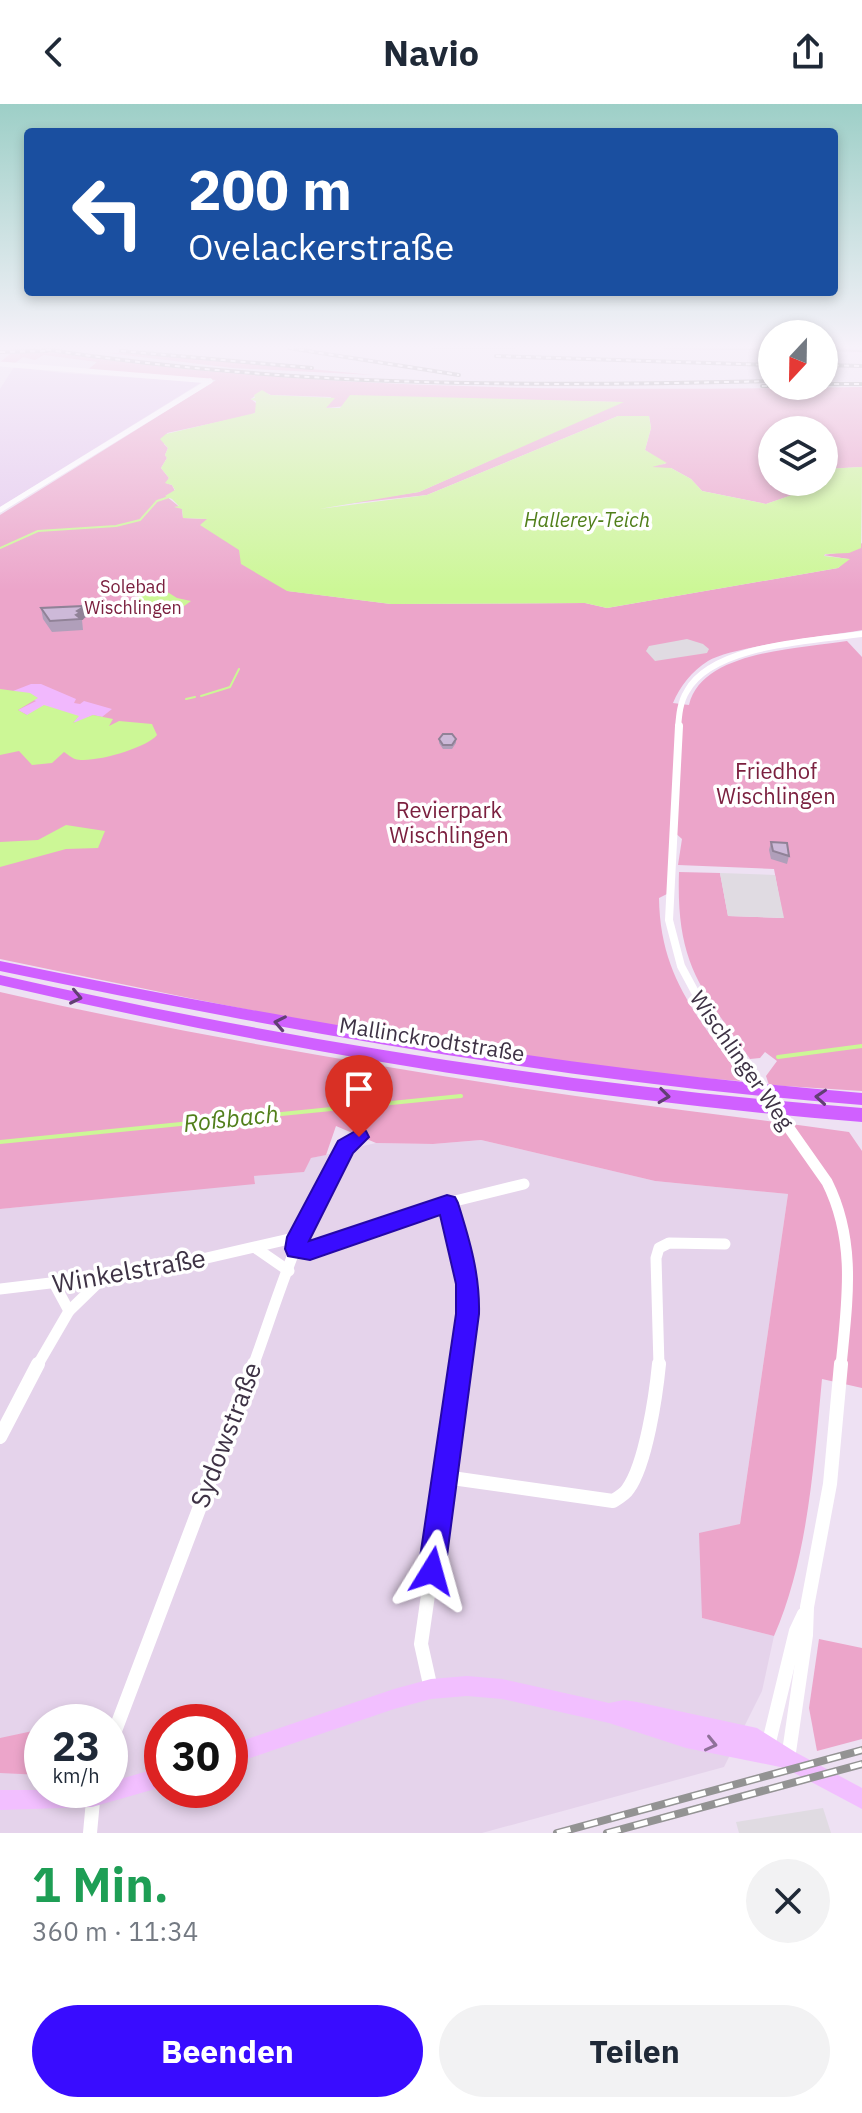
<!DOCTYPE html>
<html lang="de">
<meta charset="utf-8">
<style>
:root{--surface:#fff;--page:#f2f2f3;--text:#1f2937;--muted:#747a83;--accent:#390cff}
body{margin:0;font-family:"IBM Plex Sans",sans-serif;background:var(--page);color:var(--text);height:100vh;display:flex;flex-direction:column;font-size:30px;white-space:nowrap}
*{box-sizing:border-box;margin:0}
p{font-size:26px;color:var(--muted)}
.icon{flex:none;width:44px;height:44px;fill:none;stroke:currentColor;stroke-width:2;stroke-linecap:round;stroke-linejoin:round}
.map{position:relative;height:1729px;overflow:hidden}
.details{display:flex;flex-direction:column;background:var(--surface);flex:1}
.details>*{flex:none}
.guide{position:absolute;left:24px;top:24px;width:814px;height:168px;border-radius:8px;box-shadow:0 4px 12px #0003;background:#1a4fa0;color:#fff;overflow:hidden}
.needle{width:52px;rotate:202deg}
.fabs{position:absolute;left:758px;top:216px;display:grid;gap:16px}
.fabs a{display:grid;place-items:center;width:80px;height:80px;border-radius:50%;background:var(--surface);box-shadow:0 4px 12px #0003;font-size:40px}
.speed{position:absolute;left:24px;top:1600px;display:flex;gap:16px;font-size:40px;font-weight:700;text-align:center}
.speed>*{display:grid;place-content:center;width:104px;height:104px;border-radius:50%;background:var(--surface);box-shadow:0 4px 12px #0003;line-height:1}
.speed small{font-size:20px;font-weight:400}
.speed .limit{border:12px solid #d22;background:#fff;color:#111}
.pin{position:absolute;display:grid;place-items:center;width:68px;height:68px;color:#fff;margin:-82px -34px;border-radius:50% 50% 50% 0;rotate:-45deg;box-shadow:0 0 8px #0007}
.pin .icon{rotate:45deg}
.me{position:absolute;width:88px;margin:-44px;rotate:8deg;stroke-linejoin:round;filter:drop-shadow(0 0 6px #0008)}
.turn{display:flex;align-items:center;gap:28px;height:168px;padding:0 32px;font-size:36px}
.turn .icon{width:104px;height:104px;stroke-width:2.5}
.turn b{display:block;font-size:56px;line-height:68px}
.round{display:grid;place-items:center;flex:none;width:84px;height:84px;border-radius:42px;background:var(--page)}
.head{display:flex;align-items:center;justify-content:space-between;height:136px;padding:0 32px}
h1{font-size:48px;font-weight:700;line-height:60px;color:#1e9e55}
.action{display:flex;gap:16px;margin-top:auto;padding:16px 32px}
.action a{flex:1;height:92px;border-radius:48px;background:var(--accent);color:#fff;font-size:32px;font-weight:700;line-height:92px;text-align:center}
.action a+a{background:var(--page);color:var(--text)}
header{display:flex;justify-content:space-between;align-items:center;height:104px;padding:0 32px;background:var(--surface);font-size:36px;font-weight:700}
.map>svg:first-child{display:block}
</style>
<header><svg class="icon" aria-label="back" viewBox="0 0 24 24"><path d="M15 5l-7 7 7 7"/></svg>Navio<svg class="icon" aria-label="share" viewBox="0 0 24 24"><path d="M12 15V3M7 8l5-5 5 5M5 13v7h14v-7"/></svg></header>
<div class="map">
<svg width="862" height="1729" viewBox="0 0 862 1729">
<rect width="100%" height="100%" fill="#eee1f3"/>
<path fill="#e5d3eb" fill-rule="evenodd" d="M481 1036 655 1077 788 1090 740 1420 702 1514 774 1532 762 1587 724 1663 482 1729H0V1105L255 1079 254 1072 303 1068 311 1054 376 1039 433 1040ZM42 1618H110V1686H42ZM162 1618H230V1686H162Z"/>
<path fill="#e5c9ee" d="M14 263 62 269 202 278 0 403V285Z"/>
<g fill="#eca5ca">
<path d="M49 248C319 288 590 287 862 283V363L824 365V326H772V378H811L813 384 766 400 702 387 691 375 671 364H653L652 361 666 360 645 346 651 324 649 312H618L427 391 318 403 419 388 621 298 431 294 326 304 331 293 271 291 261 287 251 295 257 300 256 308 251 311 167 329 164 340 168 344 165 351 167 354 161 364 169 374 166 379 172 381 175 387 166 392 182 405 183 414 208 415 288 487 391 500 585 499 607 504 838 464 848 455 823 451 851 447 862 439V526C829 532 732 542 708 557 692 567 680 582 673 599L689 601C702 546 800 545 847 537L862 553V987L769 981 766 972 777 957 765 948 760 954 750 955C700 884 676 859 679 768L720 769 728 812 783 814 774 765 678 761 682 735 673 727 669 789 659 794C660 870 695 909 737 968L740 977C492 960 243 905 0 855V411L216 276 85 268 97 258 44 251 35 256 23 253 15 259 0 258 10 250Z"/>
<path d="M99 248 187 253 373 271 233 264Z"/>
<path d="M0 888C170 927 341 956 513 983 625 1000 737 1012 849 1028L862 1047V1284L822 1275C814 1358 808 1455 774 1532L702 1514 699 1429 740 1420 788 1090 655 1077 481 1036 433 1040 376 1039 336 1022 326 1051 311 1054 304 1068 254 1072 255 1080 0 1105Z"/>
<path d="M819 1535 862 1544V1635L817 1647 809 1604Z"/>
<path d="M42 1625V1671L0 1669V1634Z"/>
</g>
<path fill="#f1b8fd" d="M31 580H41L76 595 74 599 80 600 84 597 112 605 102 613 93 611 77 619 72 618 78 612 27 611 18 606 36 597 13 587Z"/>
<g fill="#e0dbe2">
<path d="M687 535 703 540 709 545 707 549 655 557 646 547 649 542Z"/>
<path d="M720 769 775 771 784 814 728 812Z"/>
<path d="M823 1704 831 1729H739L736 1718Z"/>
</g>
<g fill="#ccf796">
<path d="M262 286 270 291 335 294 326 304H340L350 291 624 298 419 388 319 405 427 391 618 312H649L651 324 645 346 667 359 652 363 671 364 691 375 702 387 766 400 812 384 811 378H824V365L862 363 861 444 849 449 825 450 824 452 850 455 838 464 607 504 585 499 391 500 287 487 241 460 239 446 200 421 207 415 183 414 182 405 174 403 179 402 172 395 165 392 175 386 172 381 165 379 169 374 161 364 167 354 165 351 168 344 160 335 166 330 255 309 256 297 250 295 255 294 254 291Z"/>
<path d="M161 484 177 494 191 497 176 508 131 506 130 501 141 489Z"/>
<path d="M0 585 30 589 38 594 18 606 27 611 44 601 79 612 73 619 93 611 113 615 109 622 119 617 152 620 157 631C147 644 92 660 75 655 72 654 67 650 64 648L52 659 32 661 19 647 0 651Z"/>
<path d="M66 721 105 727 98 744 66 745 0 763V738L38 736Z"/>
</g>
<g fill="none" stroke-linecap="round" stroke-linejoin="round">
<g stroke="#ccf796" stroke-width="2">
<path d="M0 444 38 427 116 422 140 416 157 397 169 393"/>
<path d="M201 592 230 583 239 565"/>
<path d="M186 595 195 593"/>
</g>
<g stroke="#ccf796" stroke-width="4">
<path d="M778 953 862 942"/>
<path d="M0 1038 461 992"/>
</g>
<g stroke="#fff" stroke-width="5">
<path d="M0 260 210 277"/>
<path d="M0 406 210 277"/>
</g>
<path stroke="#fff" stroke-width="6" d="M678 624C679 611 680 598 687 587 713 540 814 537 862 530"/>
<path stroke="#fff" stroke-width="8" d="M679 622 669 816 681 862 702 901"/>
<g stroke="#fff" stroke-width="11">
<path d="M701 899 827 1078C857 1138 847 1198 841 1262"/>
<path d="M447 1099C467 1164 470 1195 461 1262"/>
<path d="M257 1145 289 1167"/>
<path d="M296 1145 310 1146 447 1099 524 1080"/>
<path d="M55 1181 69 1207"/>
<path d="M0 1185 150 1167 298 1133"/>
<path d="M37 1262 69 1207 103 1174"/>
<path d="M253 1262C274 1207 315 1065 359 1033"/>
<path d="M659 1262 656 1154 659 1144 669 1139 725 1140"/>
</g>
<g stroke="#fff" stroke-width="14">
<path d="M0 1333 38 1260"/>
<path d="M445 1373 613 1397C618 1394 625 1390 628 1385 646 1360 656 1291 659 1260"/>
<path d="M431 1585 421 1540 461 1260"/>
<path d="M110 1640 254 1260"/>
<path d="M768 1642 796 1527 804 1510"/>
<path d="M788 1655 806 1531 807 1503 830 1380 841 1260"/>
<path d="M90 1729 94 1686"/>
</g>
<g fill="#f2bfff" fill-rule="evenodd">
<path d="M348 244H357L354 246Z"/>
<path d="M662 244H772V247L665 246Z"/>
<path d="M824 244 862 245V249L824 248Z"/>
<path d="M467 1572 502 1575 609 1599 624 1596 637 1598 757 1624 795 1648 862 1684V1705L785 1664 686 1644 609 1619 502 1595 467 1592 431 1595 394 1605 230 1661V1641L394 1585 431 1575Z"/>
<path d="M162 1663V1683L92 1703 0 1706V1686H110V1678Z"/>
</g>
<g fill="#d060ff" fill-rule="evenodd">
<path d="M0 857C288 916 568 965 862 989V1001C568 978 288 927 0 867Z"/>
<path d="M0 871C287 936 569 981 862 1004V1018C567 994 288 948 0 881Z"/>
</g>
<g stroke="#939393" stroke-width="2">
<path d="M433 244H514"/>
<path d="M665 244 772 245"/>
<path d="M824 246 862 247"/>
</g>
<defs>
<g id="rail-far1">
<path d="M36 244C285 283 521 283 772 277"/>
<path d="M289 244 459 271"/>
<path d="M121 247 312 264"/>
<path d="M0 248 47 247"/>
<path d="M496 252 772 261"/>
<path d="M824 261 862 262"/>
<path d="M824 280H862"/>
<path d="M762 282H794"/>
</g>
<g id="rail">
<path d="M557 1729 862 1646"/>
<path d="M607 1729 862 1660"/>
</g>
</defs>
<use href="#rail-far1" stroke="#939393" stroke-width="4"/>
<use href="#rail" stroke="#939393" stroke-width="8"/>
<use href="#rail-far1" stroke="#fff" stroke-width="2" stroke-dasharray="5" stroke-linecap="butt"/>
<use href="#rail" stroke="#fff" stroke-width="5" stroke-dasharray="14" stroke-linecap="butt"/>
</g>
<g fill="#b09fba">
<path d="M41 504 87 512 82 516 83 526 52 528 43 515Z"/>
<path d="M439 635H456V639L452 645H443L439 639Z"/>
<path d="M771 738 789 752 787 760 771 755 769 746Z"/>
</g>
<path fill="#908297" d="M85 502 87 512 82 516 76 511 77 507Z"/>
<g fill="#cdb9d8" stroke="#908297" stroke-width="2">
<path d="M85 502 77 507 80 509 76 511 81 515 50 517 41 504Z"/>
<path d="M443 630H452L456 635 452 641H443L439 635Z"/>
<path d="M771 738 787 739 789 752 773 747Z"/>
</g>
<defs><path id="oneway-chevron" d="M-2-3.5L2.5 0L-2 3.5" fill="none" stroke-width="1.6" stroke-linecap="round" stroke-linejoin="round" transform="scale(2)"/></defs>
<g stroke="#623e74">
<use href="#oneway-chevron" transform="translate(76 893) rotate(12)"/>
<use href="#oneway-chevron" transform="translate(280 919) rotate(-169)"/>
<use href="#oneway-chevron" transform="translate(664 992) rotate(7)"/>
<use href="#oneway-chevron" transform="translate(821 993) rotate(-176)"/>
</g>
<use stroke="#8f7199" href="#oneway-chevron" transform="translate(711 1640) rotate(13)"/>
<linearGradient id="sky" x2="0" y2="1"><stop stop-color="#9dcfc7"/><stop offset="0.5" stop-color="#f7f2fa"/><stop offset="1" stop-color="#f7f2fa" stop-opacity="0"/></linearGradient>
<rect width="862" height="486" fill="url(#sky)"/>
<path fill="#390cff" stroke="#2508a6" stroke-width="2" d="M359 1025 366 1027 369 1033 353 1049 309 1137 447 1091 455 1093 458 1099C470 1137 480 1171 479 1210L445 1467 441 1476 432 1480 422 1476 418 1467 456 1210V1180L440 1111 310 1156 288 1152 285 1145 287 1133 338 1037Z"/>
<g text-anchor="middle" stroke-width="7" stroke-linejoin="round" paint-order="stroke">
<g font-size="18" fill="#7b203f" stroke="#fff">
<text x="133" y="489">Solebad<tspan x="133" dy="21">Wischlingen</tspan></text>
</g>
<g font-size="20" font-style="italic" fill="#517f1b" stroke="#fff">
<text x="587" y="423">Hallerey-Teich</text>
</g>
<g font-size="22" fill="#7b203f" stroke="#fff">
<text x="776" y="675">Friedhof<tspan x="776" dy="25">Wischlingen</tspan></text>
<text x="449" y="714">Revierpark<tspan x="449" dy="25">Wischlingen</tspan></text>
</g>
<g font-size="22" fill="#3e3245" stroke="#fff">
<text transform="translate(432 935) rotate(9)" y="8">Mallinckrodtstraße</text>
<text transform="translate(742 956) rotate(55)" y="8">Wischlinger Weg</text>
</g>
<g font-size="24" font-style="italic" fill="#517f1b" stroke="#fff">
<text transform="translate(231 1015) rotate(-6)" y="8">Roßbach</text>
</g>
<g font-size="26" fill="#3e3245" stroke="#fff">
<text transform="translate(129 1167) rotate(-10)" y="9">Winkelstraße</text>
<text transform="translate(226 1331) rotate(-69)" y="9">Sydowstraße</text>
</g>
</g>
</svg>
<div class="fabs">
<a><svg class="needle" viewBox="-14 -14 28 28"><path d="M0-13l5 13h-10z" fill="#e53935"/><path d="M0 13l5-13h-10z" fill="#747a83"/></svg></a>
<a><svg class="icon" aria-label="layers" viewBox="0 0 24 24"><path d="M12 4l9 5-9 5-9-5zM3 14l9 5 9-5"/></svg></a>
</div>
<div class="speed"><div>23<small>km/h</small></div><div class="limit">30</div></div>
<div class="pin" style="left:359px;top:1033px;background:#d93025"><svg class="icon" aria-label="arrive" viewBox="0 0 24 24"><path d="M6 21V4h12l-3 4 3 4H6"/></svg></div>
<svg class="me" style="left:432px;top:1467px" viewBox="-20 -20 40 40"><path d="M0-17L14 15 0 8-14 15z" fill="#390cff" stroke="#fff" stroke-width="4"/></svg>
<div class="guide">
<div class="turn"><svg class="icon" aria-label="left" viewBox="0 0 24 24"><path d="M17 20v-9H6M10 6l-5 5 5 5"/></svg><div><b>200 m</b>Ovelackerstraße</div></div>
</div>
</div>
<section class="details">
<div class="head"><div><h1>1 Min.</h1><p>360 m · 11:34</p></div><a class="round"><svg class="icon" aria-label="close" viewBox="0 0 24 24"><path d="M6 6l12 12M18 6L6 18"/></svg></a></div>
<div class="action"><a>Beenden</a><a>Teilen</a></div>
</section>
